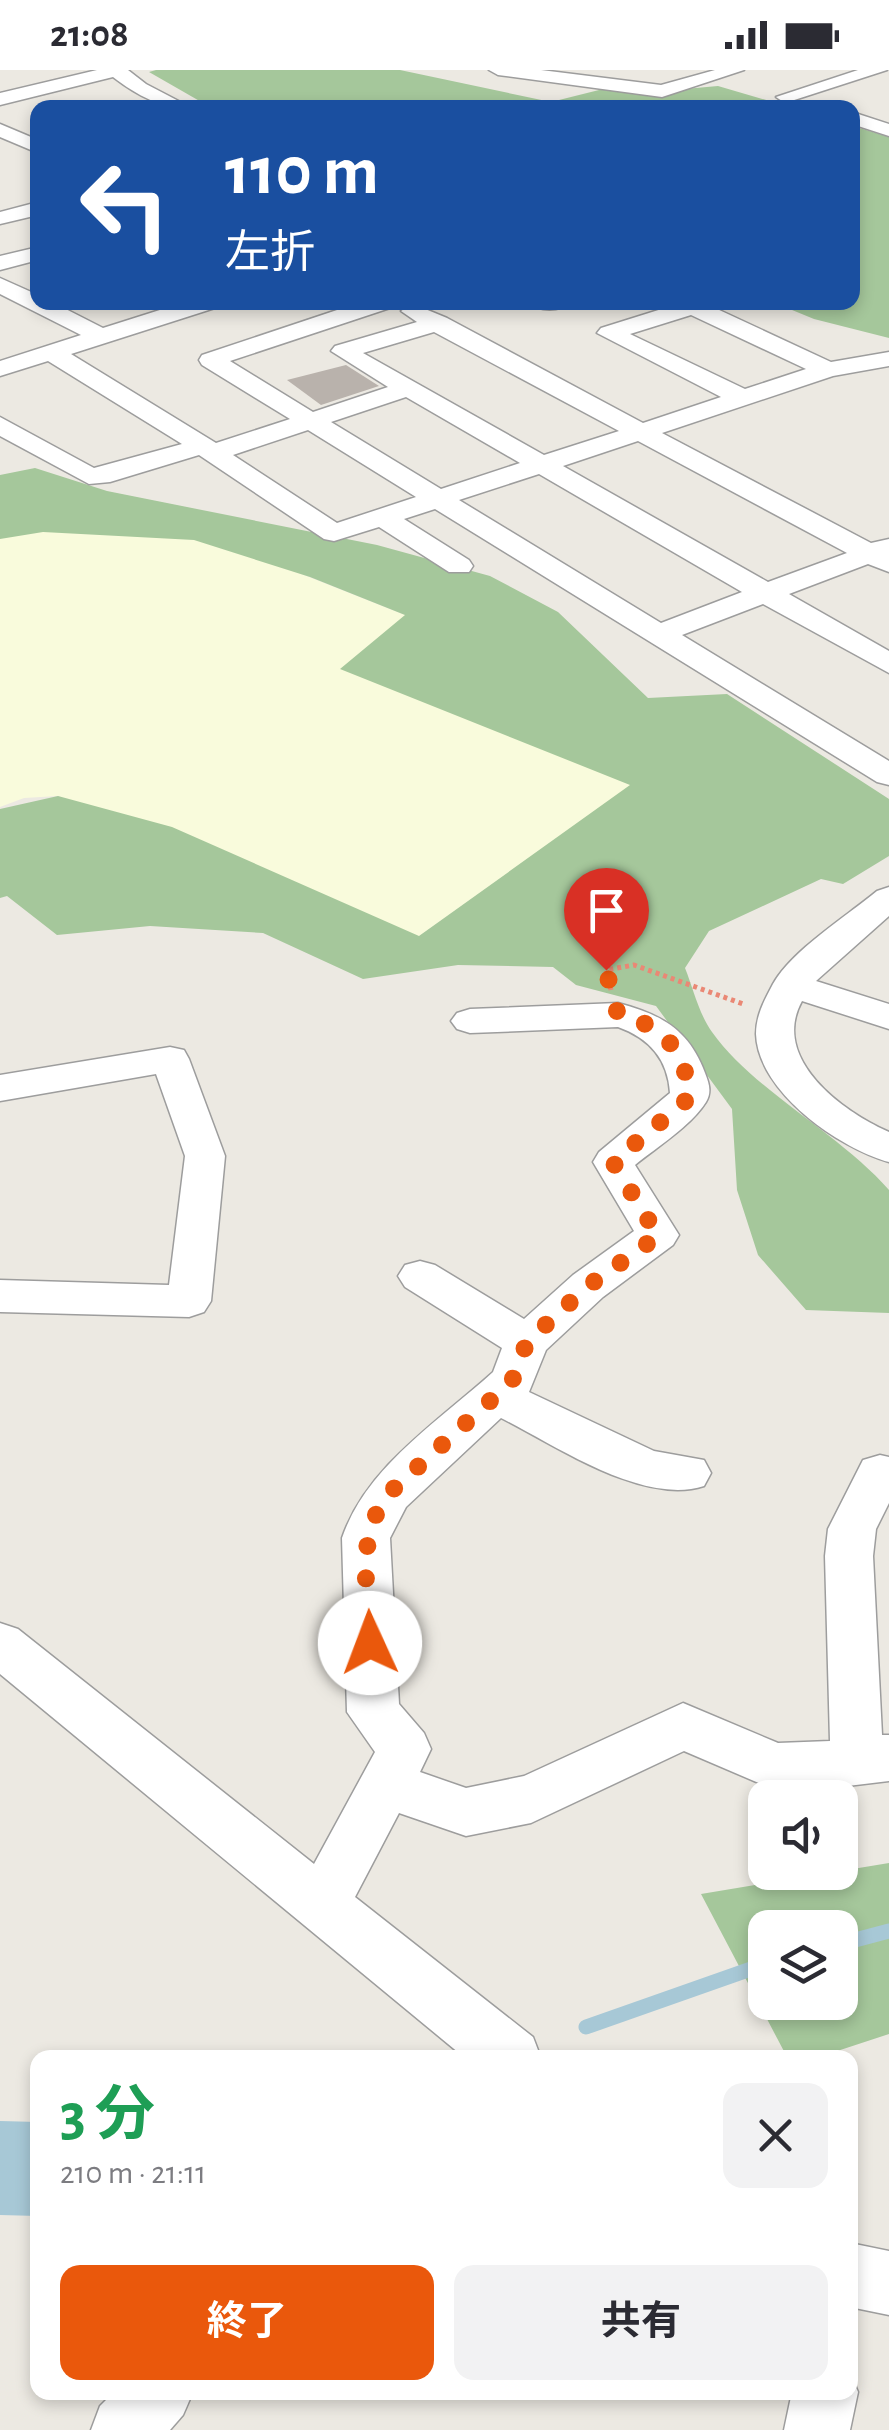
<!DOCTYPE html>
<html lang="ja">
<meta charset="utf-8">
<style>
:root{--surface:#fff;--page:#f2f2f3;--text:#2b2b33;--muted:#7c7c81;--accent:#ea580c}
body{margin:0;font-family:"Alegreya Sans","Noto Sans JP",sans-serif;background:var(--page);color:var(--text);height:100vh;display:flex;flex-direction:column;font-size:38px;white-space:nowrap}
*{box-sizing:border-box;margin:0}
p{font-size:32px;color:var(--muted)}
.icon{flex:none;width:55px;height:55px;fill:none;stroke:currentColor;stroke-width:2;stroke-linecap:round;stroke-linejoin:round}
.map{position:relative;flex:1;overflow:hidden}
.sheet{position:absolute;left:30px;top:1980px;width:828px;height:350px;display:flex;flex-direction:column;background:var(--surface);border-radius:20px;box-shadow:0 5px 15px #0003}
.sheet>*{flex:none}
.hud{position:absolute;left:30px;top:30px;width:830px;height:210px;border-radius:20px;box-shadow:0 5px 15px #0003;background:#1a4fa0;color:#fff;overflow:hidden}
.tools{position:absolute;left:748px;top:1710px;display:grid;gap:20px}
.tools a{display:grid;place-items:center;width:110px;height:110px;border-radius:20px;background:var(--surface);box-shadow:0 5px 15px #0003;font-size:50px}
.pin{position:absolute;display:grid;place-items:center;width:85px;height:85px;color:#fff;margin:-102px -42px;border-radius:50% 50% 50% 0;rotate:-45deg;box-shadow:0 0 10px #0007}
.pin .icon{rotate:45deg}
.me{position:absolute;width:110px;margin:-55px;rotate:358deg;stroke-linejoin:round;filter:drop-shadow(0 0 8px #0008)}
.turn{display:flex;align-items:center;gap:35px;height:210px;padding:0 30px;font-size:45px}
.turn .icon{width:130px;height:130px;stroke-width:2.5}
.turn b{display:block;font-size:70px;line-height:85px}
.round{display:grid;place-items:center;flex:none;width:105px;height:105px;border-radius:20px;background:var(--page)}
.summary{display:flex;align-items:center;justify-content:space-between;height:170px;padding:0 30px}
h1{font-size:60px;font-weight:700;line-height:75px;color:#1e9e55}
.action{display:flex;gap:20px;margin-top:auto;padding:20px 30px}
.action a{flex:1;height:115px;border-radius:20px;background:var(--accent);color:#fff;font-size:40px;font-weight:700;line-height:115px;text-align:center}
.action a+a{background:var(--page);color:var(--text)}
.status{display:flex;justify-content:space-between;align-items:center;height:70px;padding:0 50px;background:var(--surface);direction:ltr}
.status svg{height:28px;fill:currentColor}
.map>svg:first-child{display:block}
</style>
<div class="status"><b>21:08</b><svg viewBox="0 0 49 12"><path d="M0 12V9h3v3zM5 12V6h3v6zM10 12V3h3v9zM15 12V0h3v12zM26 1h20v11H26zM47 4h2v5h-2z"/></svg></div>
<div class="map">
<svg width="889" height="2360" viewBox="0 0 889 2360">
<rect width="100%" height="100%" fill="#ece9e2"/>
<path fill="#f9fbdc" d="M0 415 178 455 405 545 651 701 401 879 58 726 24 728 0 737Z"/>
<g fill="#a5c79b" fill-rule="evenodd">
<path d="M156 0H400L551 32 603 19 662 21 718 16 790 37H210L149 2Z"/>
<path d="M853 56 889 67V268L814 249 775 233 852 232Z"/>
<path d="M35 398 107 421 377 475 490 506 558 542 648 628 727 624 889 729V786L843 814 821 809 709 861 685 898C693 918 699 944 712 962 753 1020 839 1063 889 1120V1243L806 1240 758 1185 737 1120 732 1039 656 936 576 915 553 897 458 895 363 909 263 863 150 856 57 865 7 826 0 828V739L58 726 172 757 419 866 630 715 340 599 405 545 310 507 194 470 43 462 0 469V405Z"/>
<path d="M889 1793V1964L819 1987H787L701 1824ZM765 1858H840V1932H765Z"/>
</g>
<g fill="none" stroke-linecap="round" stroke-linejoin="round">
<g stroke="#a7c8d6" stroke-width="15">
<path d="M840 1874 889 1861"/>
<path d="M586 1957 765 1894"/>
</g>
<path fill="#a7c8d6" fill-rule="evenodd" d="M0 2051 38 2052V2146L0 2145Z"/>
</g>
<path fill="#b9b2ac" d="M346 295 379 316 321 335 287 310Z"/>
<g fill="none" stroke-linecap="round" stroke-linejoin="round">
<defs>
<g id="minor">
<path d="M97 0H128L146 14 192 38C160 38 138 26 113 7L0 35V23Z"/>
<path d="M489 0H541L661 15 715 0H744L662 27 498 5Z"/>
<path d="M858 0H887L785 33 776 27Z"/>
<path d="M852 42 889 54V66L852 54Z"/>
<path d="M0 54 38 70V83L0 67Z"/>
<path d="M38 132V145L0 154V142Z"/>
<path d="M38 177V190L0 200V186Z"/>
<path d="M0 208 38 225V232H52L103 258 185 232H221L218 237 71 284 216 373 290 349 202 295 199 290 202 285 361 232H396L393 237 230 291 313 342 388 317 331 281 335 276 417 252 401 241 413 234 447 248 643 353 721 327 597 263 601 258 684 232H702L831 292 889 282V296L833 306 662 363 871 473 889 469V502L868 494 789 524 889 581V603L763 534 682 565 889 691V715L877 712 435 439 404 449 469 490 473 496 469 502H449L379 457 334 471 324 469 199 385 110 412 89 414 0 366V347L94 398 182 374 48 291 0 306V291L81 265 0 224ZM691 245 806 299 745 319 630 264ZM434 262 619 361 544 385 363 283ZM406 327 520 393 441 419 331 352ZM308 360 416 427 337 453 233 385ZM638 371 847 483 768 512 563 396ZM539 404 742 522 661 553 459 430Z"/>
<path d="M530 232H569C561 242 538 242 530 232Z"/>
<path d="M889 817V846L816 911 889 934V959L802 931C770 989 843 1042 889 1062V1092C839 1078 758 1022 756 964 756 945 765 929 773 914 792 880 847 846 877 821Z"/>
<path d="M618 933C660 944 689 959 705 1003 709 1013 712 1022 706 1032 691 1056 657 1077 635 1095L679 1165 673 1175 603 1227 546 1280 529 1322 654 1381 704 1390 711 1403 704 1416C643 1436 555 1375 501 1348L406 1437 390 1468 399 1634 424 1663 431 1679 420 1702 466 1718 524 1706 683 1633 778 1673 830 1671 825 1486 828 1459 863 1390 880 1385 889 1387V1433L876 1459 873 1486 882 1665H889V1711L798 1722 775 1720 684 1681 531 1753 466 1766 399 1743 355 1827 533 1967 541 1988H465L0 1604V1553L18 1559 314 1794 375 1682 347 1642 342 1468C366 1397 439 1351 493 1302L502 1278 405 1217 398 1206 405 1195 420 1191 435 1195 524 1249 573 1205 634 1161 593 1092 599 1082 670 1023C668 989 649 968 618 957L470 963 457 959 451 951 457 943 470 939Z"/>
<path d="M170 977 184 980 189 989 225 1086 211 1231 204 1242 189 1247 0 1242V1210L169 1215 185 1086 156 1004 0 1031V1005Z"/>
<path d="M850 2173 889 2181V2245L850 2237Z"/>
<path d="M850 2303 858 2322 850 2360H784L792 2322H850Z"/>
<path d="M114 2322H193L183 2345 170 2360H91L100 2336Z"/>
</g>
</defs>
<use href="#minor" stroke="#9d9d9d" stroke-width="3"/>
<path stroke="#ea8875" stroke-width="5" stroke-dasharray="4 4" stroke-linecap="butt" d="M611 920 606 900 634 895 746 935"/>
<use href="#minor" fill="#fff" fill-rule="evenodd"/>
</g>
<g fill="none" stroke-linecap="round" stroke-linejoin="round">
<path stroke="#ea580c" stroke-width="18" stroke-dasharray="0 32.4" d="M370 1573C368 1519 355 1469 388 1424L512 1311 527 1272 588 1216 658 1166 613 1092 689 1028C692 1018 690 1014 686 1005 675 969 655 953 618 945L606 900"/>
</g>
</svg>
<div class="tools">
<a><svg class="icon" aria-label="sound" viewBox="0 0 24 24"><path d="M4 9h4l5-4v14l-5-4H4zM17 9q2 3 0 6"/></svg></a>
<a><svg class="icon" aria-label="layers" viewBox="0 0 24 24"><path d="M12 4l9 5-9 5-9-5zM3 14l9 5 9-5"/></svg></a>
</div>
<div class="pin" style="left:606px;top:900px;background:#d93025"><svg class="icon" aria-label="arrive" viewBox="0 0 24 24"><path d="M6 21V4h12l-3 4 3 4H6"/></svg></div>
<svg class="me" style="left:370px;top:1573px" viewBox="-20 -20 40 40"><circle r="19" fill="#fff"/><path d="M0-13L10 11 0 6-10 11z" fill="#ea580c"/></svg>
<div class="hud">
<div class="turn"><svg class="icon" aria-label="left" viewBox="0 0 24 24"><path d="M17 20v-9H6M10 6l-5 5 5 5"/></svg><div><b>110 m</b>左折</div></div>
</div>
<section class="sheet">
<div class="summary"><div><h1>3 分</h1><p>210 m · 21:11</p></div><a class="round"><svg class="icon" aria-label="close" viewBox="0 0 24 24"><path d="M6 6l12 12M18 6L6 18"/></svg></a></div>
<div class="action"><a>終了</a><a>共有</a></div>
</section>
</div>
